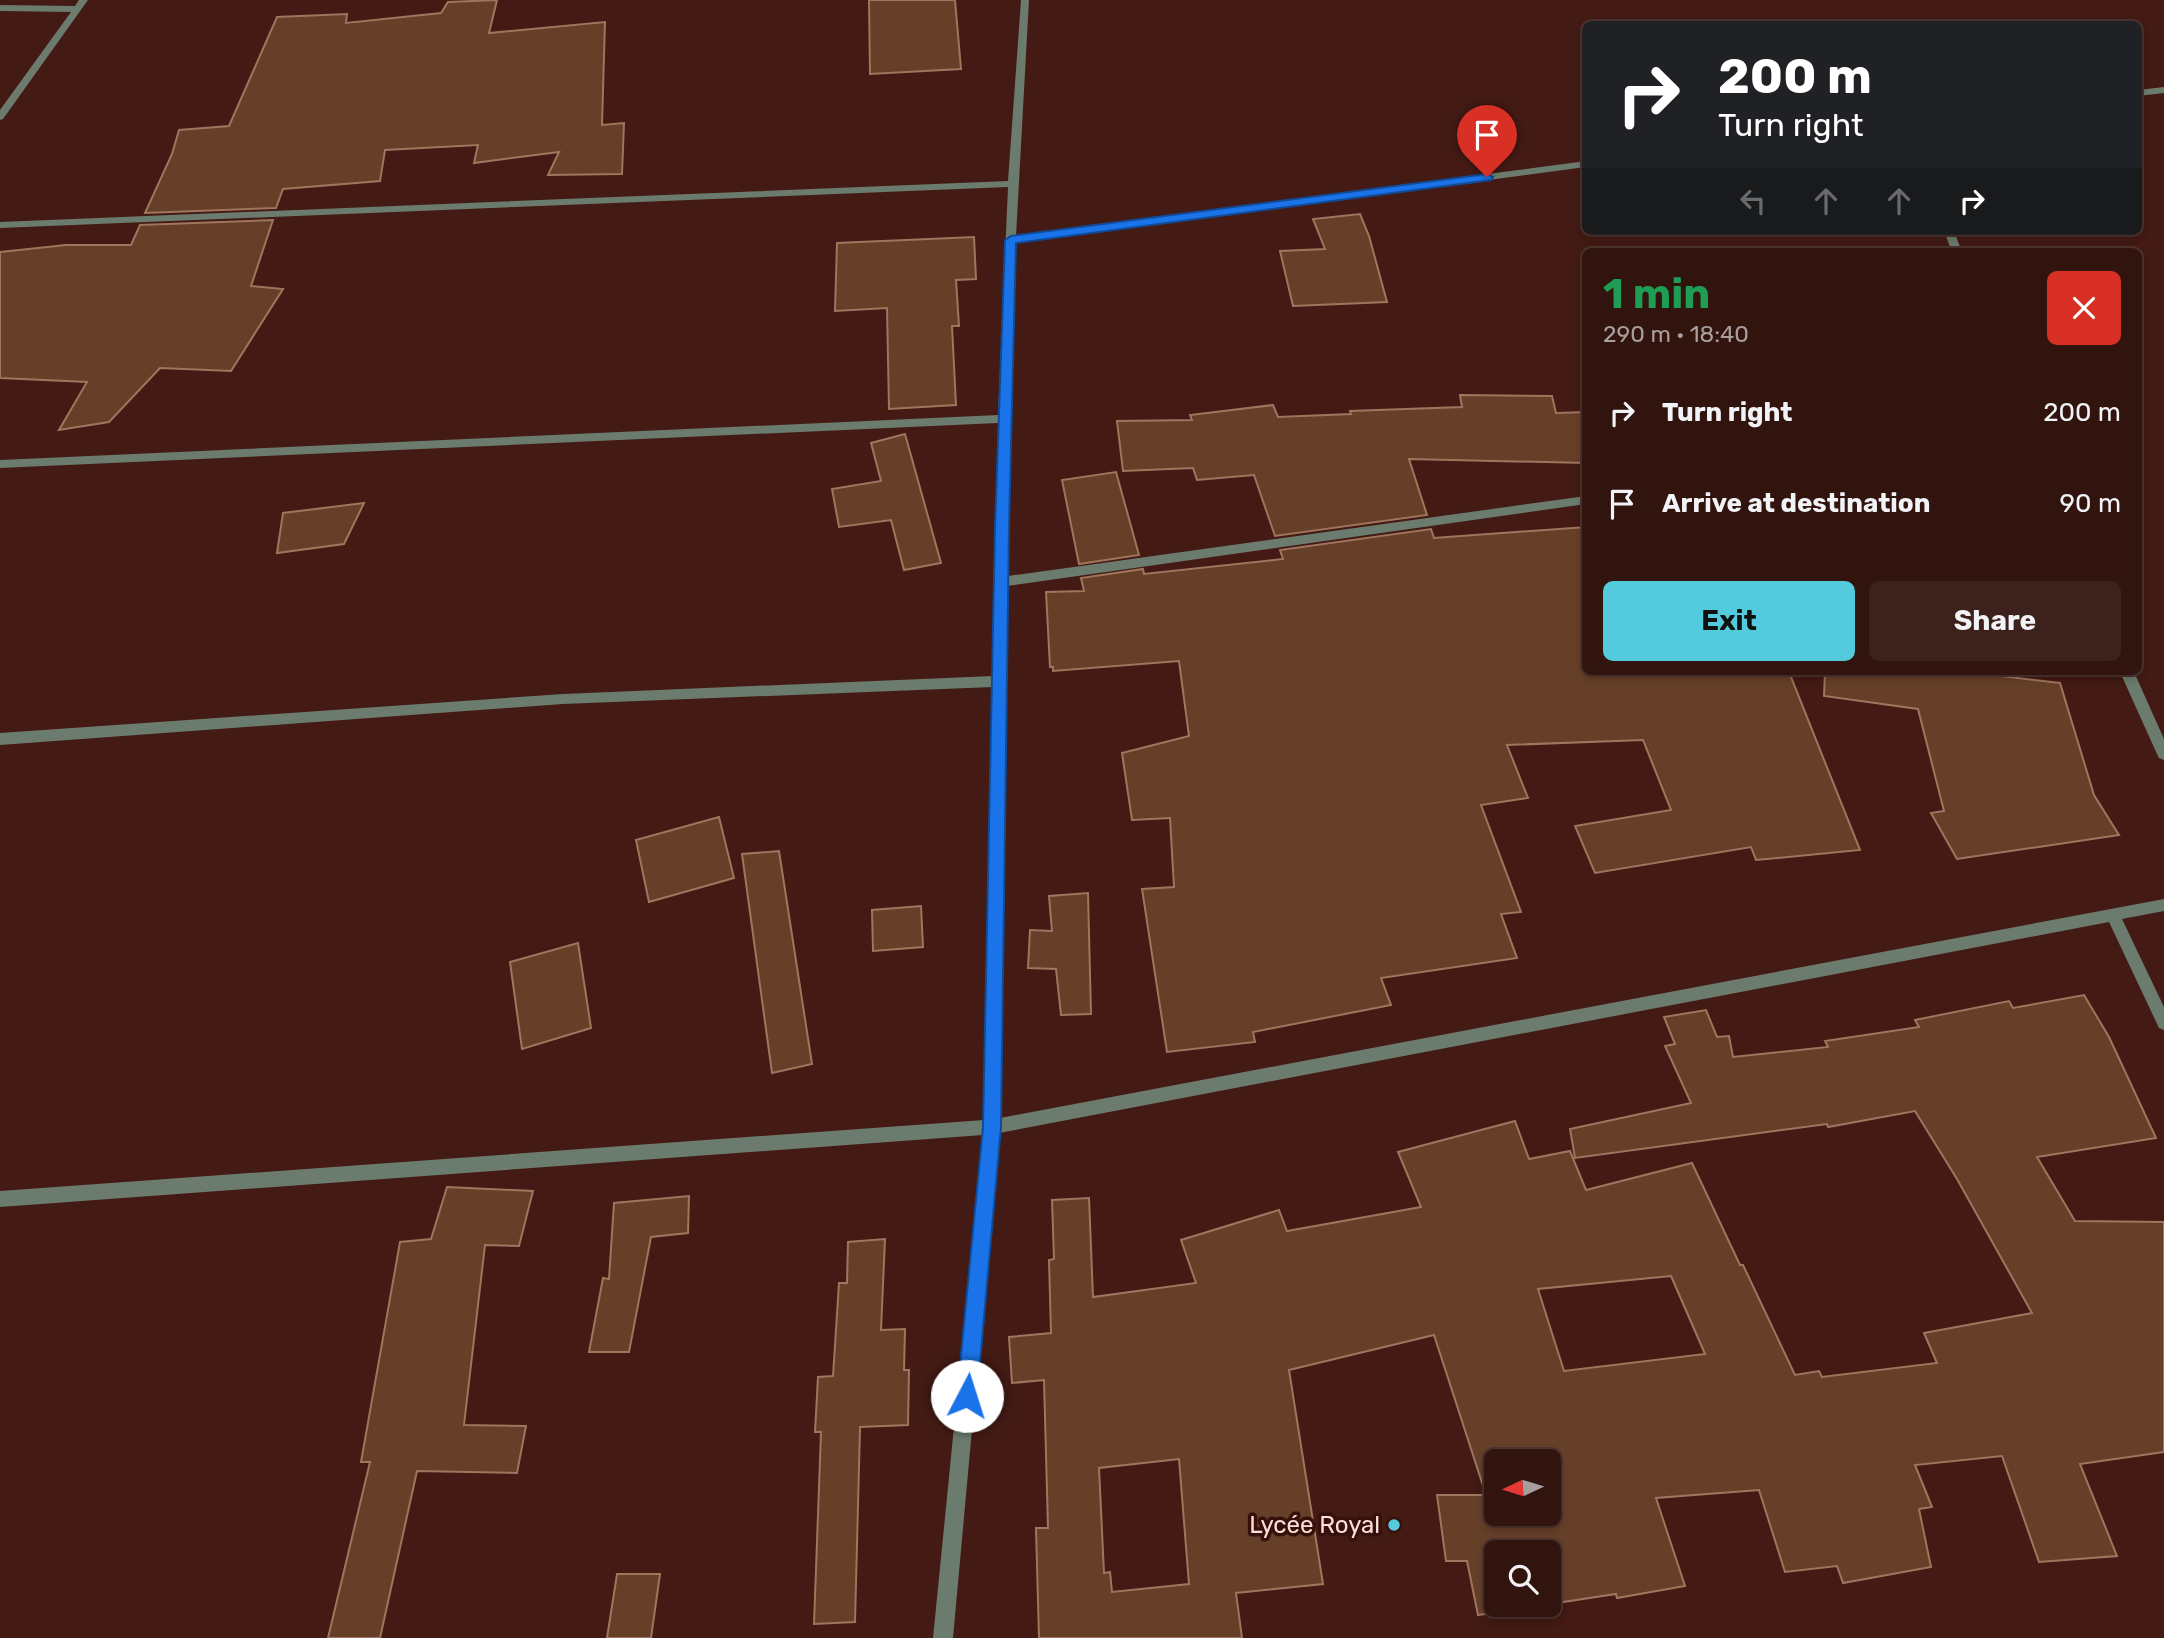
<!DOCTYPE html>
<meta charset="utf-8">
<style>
:root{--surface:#32140f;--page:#3d211d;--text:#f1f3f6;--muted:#a89e9e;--line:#4d332f;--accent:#54cadd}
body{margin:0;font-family:Rubik,sans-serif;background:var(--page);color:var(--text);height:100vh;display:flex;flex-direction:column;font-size:26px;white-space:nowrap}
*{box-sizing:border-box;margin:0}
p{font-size:23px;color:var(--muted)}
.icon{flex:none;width:38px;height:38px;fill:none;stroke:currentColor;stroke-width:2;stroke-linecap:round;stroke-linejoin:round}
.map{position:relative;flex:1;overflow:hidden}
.details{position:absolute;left:1582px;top:248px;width:560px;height:427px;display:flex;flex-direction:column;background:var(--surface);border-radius:10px;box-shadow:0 4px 10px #0003,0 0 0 2px var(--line)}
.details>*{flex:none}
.banner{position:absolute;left:1582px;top:21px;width:560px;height:214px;border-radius:10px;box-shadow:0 4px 10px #0003,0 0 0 2px var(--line);background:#202124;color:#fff;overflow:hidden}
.needle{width:46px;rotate:266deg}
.tools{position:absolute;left:1484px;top:1449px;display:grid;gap:14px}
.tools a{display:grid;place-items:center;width:77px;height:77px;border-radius:10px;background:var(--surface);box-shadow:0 4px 10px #0003,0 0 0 2px var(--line);font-size:35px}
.pin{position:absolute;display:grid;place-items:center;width:60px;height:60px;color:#fff;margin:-72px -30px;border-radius:50% 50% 50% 0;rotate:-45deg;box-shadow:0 0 7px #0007}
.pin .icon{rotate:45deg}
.me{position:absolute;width:77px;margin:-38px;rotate:5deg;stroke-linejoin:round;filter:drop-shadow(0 0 5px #0008)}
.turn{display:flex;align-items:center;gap:24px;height:147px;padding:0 21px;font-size:32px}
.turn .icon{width:91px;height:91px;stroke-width:2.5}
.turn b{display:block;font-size:49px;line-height:60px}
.lanes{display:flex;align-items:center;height:66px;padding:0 21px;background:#0003;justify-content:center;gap:35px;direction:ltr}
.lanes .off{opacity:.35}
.round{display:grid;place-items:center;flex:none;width:74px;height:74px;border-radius:10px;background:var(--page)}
.headline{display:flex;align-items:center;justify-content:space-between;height:119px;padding:0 21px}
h1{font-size:42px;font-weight:700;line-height:52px;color:#1e9e55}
.action{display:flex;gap:14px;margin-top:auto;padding:14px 21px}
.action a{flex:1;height:80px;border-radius:10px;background:var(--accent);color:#111;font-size:28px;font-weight:700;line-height:80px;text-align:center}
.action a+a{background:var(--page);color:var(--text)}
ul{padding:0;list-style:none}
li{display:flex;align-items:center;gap:21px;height:91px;padding:0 21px}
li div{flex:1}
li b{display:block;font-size:26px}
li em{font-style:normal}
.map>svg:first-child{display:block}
</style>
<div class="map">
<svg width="2164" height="1638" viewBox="0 0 2164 1638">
<rect width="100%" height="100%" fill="#431a14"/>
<g fill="#663f29" stroke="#a0755e" stroke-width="2" fill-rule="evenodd">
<path d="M497 0 489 33 605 22 602 125 624 123 622 174 548 175 559 152 474 163 478 145 385 150 380 181 283 189 276 208 145 213 172 154 179 130 229 126 277 17 347 14 346 23 441 13 448 2Z"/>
<path d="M869 0H955L961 69 870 74Z"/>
<path d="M1360 214 1369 236 1387 302 1293 306 1280 251 1325 249 1313 219Z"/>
<path d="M273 220 251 286 283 289 231 371 160 368 109 422 59 430 87 382 0 378V252L66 245H131L140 225Z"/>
<path d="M974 237 976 279 956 280 959 326H952L956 405 889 409 887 308 835 311 837 243Z"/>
<path d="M1460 395 1552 396 1556 413 1586 412V463L1409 459 1427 515 1275 536 1254 475 1197 480 1193 468 1123 471 1117 421 1192 420 1190 415 1273 405 1278 417 1351 414 1350 411 1462 407Z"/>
<path d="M905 434 941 563 904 570 891 520 839 527 832 489 881 481 871 443Z"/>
<path d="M1116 472 1139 555 1079 564 1062 480Z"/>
<path d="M364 503 344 544 277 553 283 513Z"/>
<path d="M1586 527V672H1789L1860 850 1756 860 1751 847 1595 873 1575 826 1671 810 1643 740 1507 745 1528 798 1481 805 1521 912 1501 914 1517 958 1381 978 1391 1005 1253 1032 1255 1042 1167 1052 1142 889 1174 887 1170 818 1132 820 1122 753 1189 736 1179 661 1053 671V667H1050L1046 592 1084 591 1081 578 1143 569 1144 574 1283 559 1280 550 1431 529 1434 538Z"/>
<path d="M1825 672H1968L2060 683 2094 795 2119 835 1957 859 1931 813 1944 811 1918 709 1824 696Z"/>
<path d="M719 817 734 878 649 902 636 840Z"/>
<path d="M779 851 812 1064 772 1073 742 854Z"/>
<path d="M1088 893 1091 1014 1061 1015 1056 969 1028 968 1030 930 1052 931 1049 896Z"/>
<path d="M921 906 923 947 873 951 872 910Z"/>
<path d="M578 943 591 1028 522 1049 510 962Z"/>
<path d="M2084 995 2109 1037 2156 1138 2037 1157 2075 1221 2164 1222V1452L2080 1464 2117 1556 2039 1562 2002 1456 1915 1465 1932 1507 1919 1509 1931 1567 1843 1583 1837 1566 1785 1572 1759 1490 1656 1498 1685 1586 1617 1598 1616 1594 1478 1615 1467 1561H1446L1437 1495H1486L1434 1335 1289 1370 1323 1584 1236 1593 1242 1638H1039L1036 1528H1048L1044 1380 1012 1383 1009 1337 1051 1333 1049 1260 1054 1259 1052 1200 1089 1198 1093 1297 1196 1283 1181 1240 1279 1210 1287 1231 1421 1207 1398 1152 1515 1121 1529 1159 1570 1151 1586 1190 1692 1163 1740 1265H1743L1795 1375 1819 1371 1822 1377 1937 1363 1924 1333 2032 1313 1957 1179 1915 1111 1828 1127 1827 1124 1575 1158 1570 1129 1691 1103 1665 1046 1675 1044 1664 1017 1706 1010 1717 1037 1729 1036 1733 1057 1828 1047 1825 1041 1919 1027 1915 1020 2009 1001 2013 1008ZM1671 1276 1705 1354 1564 1371 1538 1289ZM1179 1459 1189 1584 1112 1592 1110 1572 1104 1573 1099 1468ZM1496 1461H1549V1514H1496ZM1496 1552H1549V1605H1496Z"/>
<path d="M447 1187 533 1191 519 1246 485 1245 464 1425 526 1426 517 1473 417 1471 380 1638H328L370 1462H361L400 1242 431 1239Z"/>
<path d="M689 1196 688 1233 651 1237 629 1352H589L603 1278 609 1279 614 1203Z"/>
<path d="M885 1239 881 1330 905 1329 904 1370H909L908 1425 860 1427 855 1622 814 1624 821 1432H815L818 1377 833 1376 839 1283H847L848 1242Z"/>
<path d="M617 1574H660L651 1638H607Z"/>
</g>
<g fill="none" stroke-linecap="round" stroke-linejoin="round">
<g fill="#6b7b6d" fill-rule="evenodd">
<path d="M79 0H88L3 119 0 120V110L71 12 0 11V5L75 6Z"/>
<path d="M1021 0H1029L1016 236 1586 161V167L1016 243 1010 419 1008 576 1586 496V504L1007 586 1000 1118 2164 899V911L2122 919 2164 1007V1030L2159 1028 2109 922 999 1133 953 1638H933L983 1135 0 1207V1191L984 1120 993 687 563 704 0 745V733L563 694 993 676 998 423 0 468V460L998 415 1008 187 0 228V222L1008 181Z"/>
<path d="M2164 87V93L2138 96V90Z"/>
<path d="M1944 231H1954L1962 252H1952Z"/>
<path d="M2120 672H2134L2164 739V760L2159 758 2157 754Z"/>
</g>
</g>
<path fill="#1a73e8" stroke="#114b97" stroke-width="2" d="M1487 174 1493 177 1491 180 1016 243 1009 527 1001 1127 977 1396 974 1403 967 1406 959 1403 957 1396 983 1127 995 527 1005 240 1011 236Z"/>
<circle fill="#54cadd" stroke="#38100b" stroke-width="2.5" cx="1394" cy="1525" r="7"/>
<g text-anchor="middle" stroke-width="7" stroke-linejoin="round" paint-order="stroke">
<g font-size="24" fill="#fcdfda" stroke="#38100b" text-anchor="end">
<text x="1380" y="1533">Lycée Royal</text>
</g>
</g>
</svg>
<div class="tools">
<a><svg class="needle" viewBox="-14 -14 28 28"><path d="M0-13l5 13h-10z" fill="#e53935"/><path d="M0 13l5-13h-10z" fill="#a89e9e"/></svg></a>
<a><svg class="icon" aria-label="search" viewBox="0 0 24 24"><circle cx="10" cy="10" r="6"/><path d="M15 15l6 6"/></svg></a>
</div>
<div class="pin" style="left:1487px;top:177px;background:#d93025"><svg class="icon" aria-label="arrive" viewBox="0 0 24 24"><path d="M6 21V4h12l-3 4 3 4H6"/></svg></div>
<svg class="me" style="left:967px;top:1396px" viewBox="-20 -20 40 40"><circle r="19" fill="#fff"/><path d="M0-13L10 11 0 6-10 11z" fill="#1a73e8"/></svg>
<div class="banner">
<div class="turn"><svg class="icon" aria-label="right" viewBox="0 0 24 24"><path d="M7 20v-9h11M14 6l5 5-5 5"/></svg><div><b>200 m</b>Turn right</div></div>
<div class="lanes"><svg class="icon off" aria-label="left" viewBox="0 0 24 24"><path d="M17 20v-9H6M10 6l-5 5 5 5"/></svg><svg class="icon off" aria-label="ahead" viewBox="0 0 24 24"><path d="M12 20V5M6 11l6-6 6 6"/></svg><svg class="icon off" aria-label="ahead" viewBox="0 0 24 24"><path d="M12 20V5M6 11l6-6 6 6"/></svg><svg class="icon" aria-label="right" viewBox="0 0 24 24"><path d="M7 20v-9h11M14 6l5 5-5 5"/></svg></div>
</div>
<section class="details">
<div class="headline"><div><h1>1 min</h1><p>290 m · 18:40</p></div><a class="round" style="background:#d93025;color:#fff"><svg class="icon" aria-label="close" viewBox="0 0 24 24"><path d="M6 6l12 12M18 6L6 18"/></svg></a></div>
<ul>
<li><svg class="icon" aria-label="right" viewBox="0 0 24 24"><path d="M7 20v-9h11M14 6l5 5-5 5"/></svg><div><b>Turn right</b></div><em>200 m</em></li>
<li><svg class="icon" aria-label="arrive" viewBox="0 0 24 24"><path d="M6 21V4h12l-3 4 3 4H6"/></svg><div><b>Arrive at destination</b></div><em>90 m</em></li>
</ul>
<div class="action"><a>Exit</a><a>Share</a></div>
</section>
</div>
